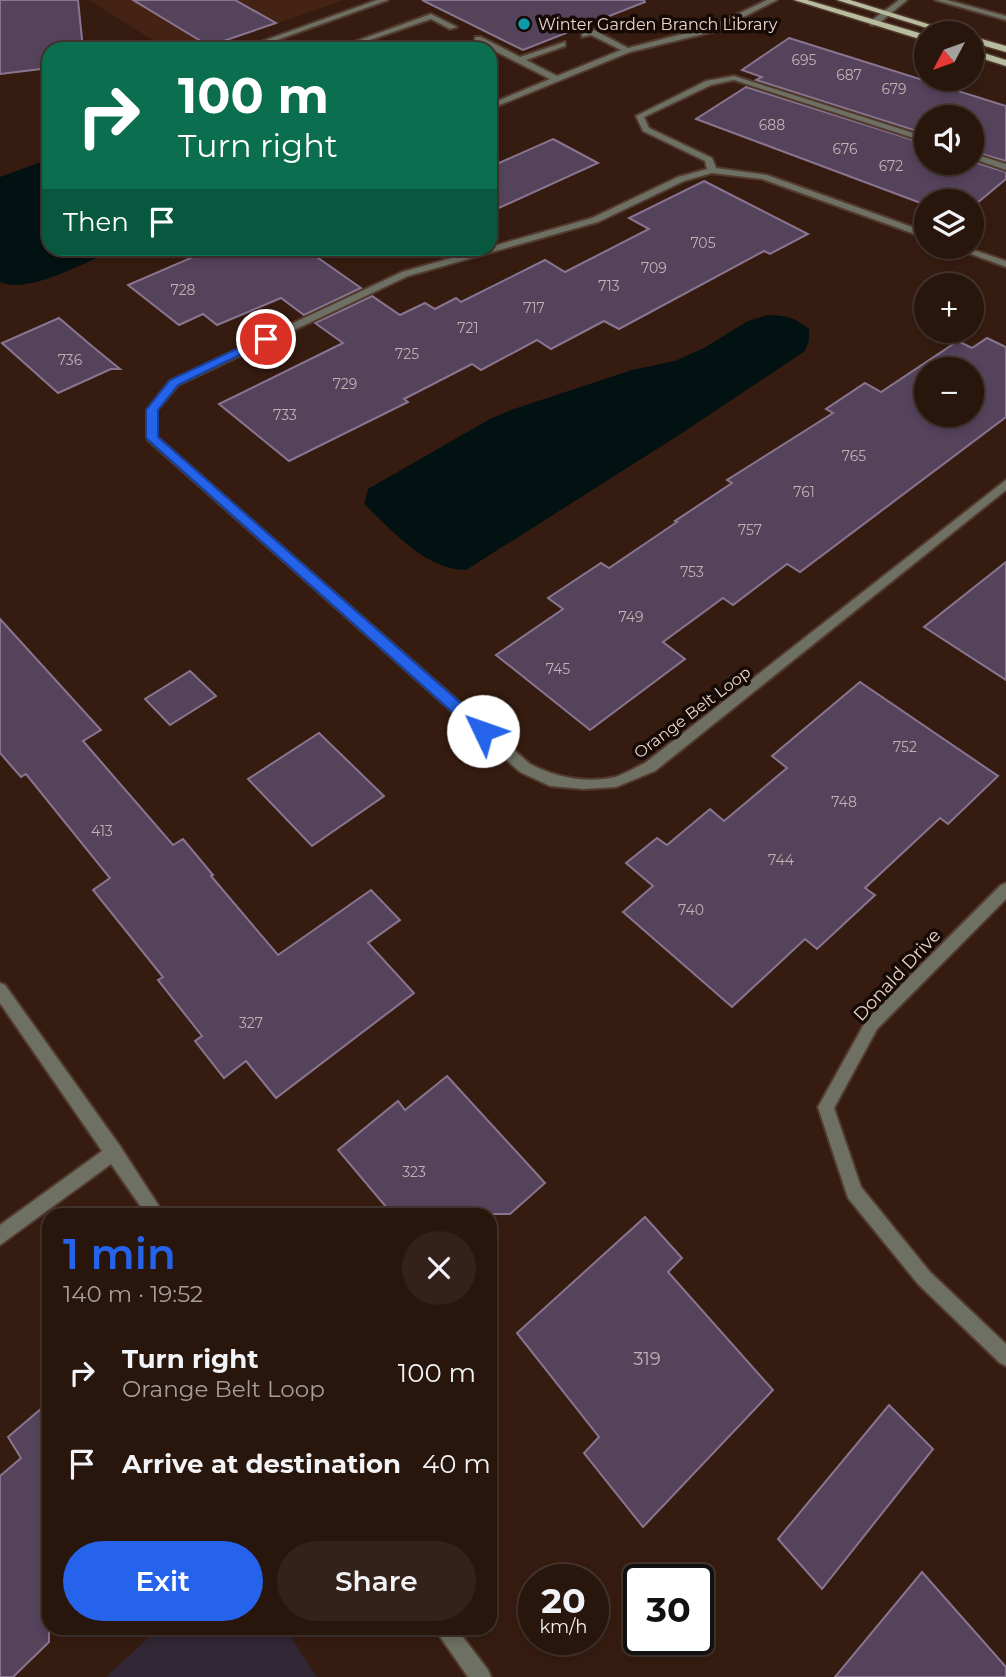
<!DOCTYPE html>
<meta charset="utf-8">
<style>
:root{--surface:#28150c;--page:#34221a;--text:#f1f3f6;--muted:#a59f9d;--line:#44342d;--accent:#2563eb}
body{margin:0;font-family:Montserrat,sans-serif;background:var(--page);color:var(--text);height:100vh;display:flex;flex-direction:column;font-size:26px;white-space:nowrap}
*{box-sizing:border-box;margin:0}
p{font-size:23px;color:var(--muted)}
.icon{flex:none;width:38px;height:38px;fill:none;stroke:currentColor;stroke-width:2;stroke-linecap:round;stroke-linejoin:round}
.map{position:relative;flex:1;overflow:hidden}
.drawer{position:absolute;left:42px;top:1208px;width:455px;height:427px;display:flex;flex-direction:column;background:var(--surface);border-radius:21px;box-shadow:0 4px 10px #0003,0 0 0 2px var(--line)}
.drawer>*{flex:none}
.top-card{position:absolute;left:42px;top:42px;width:455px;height:214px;border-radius:21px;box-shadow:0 4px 10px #0003,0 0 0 2px var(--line);background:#0b6e4f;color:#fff;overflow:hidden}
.needle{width:46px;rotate:229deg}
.buttons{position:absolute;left:914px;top:21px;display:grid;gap:14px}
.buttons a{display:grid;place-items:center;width:70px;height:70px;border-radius:50%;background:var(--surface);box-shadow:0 4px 10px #0003,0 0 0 2px var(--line);font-size:35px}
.speed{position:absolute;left:518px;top:1564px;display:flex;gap:14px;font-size:35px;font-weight:700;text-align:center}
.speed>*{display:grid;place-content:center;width:91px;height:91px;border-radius:50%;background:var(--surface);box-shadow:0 4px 10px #0003,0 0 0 2px var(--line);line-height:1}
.speed small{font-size:18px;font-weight:400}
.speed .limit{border:4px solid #111;border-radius:10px;background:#fff;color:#111}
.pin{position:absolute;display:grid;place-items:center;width:60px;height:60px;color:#fff;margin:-30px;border:4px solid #fff;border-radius:50%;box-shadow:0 2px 7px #0007}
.me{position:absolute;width:77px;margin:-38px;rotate:312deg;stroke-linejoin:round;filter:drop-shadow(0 0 5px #0008)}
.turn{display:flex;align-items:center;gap:24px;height:147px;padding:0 21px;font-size:32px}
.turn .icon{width:91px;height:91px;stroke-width:2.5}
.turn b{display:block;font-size:49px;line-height:60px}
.then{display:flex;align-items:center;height:66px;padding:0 21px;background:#0003;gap:14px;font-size:26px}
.round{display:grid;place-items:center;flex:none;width:74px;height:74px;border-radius:37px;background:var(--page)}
.overview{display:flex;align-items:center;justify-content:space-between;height:119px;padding:0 21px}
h1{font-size:42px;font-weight:600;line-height:52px;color:var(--accent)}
.primary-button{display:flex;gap:14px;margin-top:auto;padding:14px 21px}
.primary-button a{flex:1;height:80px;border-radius:42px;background:var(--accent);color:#fff;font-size:28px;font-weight:600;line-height:80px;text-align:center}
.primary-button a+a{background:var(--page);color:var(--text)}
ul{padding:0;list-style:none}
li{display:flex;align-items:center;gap:21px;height:91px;padding:0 21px}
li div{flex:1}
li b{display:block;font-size:26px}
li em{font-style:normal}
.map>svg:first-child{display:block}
</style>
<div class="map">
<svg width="1006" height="1677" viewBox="0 0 1006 1677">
<rect width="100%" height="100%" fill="#361c10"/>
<path fill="#442314" d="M89 0H344L204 49H167Z"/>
<path fill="#312735" d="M159 1628H285L317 1677H106Z"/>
<g fill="#021111">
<path d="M49 159V248L117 249C89 260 29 295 0 282V177Z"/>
<path d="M768 315C785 315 796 318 809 329V341L805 351 679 435 466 570C424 569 393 531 364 504L368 489 490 419 514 409 632 370 675 361 704 348 748 321Z"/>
</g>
<g fill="#55435c" stroke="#897590" stroke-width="2" fill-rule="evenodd">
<path d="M0 0H78L83 49H49V68L0 74Z"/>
<path d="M133 0H235L276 23 209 46Z"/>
<path d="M422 0H644L645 2 523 50Z"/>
<path d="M789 38 1006 106V161L971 151V117H926V134L756 80 762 77 742 70Z"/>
<path d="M746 87 926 144V163L971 161 1006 172V179L971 208V201H926V205L696 119Z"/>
<path d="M553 139 598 163 490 212V167Z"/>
<path d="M704 181 808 234 770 254 764 251 619 329 604 321 551 349 537 340 481 370 472 364 404 399 408 402 289 461 219 404 343 343 315 323 372 296 400 315 425 303 435 309 456 298 461 302 545 260 565 272 649 229 629 218Z"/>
<path d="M214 248H304L361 288 304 315 281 298 217 325 203 314 179 325 128 285Z"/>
<path d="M59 318 93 347 120 369H111L58 393 2 343Z"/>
<path d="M987 338 1006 347V417L800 572 787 564 733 605 723 598 663 642 685 659 590 730 496 655 563 609 548 598 601 563 609 568 677 522 675 521 732 483 727 480 833 413 826 409 865 383 881 392 958 341 972 348ZM926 369H971V415H926Z"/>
<path d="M1006 562V680L924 627Z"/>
<path d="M0 619 101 730 83 741 173 845 183 839 213 875 211 876 278 955 371 890 400 920 368 943 414 993 276 1098 246 1061 224 1078 195 1041 202 1036 158 980 163 977 93 890 110 878 26 774 21 777 0 753Z"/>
<path d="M190 671 216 696 170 725 145 699Z"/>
<path d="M860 682 998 776 948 824 940 818 865 888 875 895 817 949 805 939 732 1007 623 912 653 886 626 863 657 838 667 845 710 809 724 821 787 768 772 756Z"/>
<path d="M319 733 384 796 312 846 248 779Z"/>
<path d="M447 1076 545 1183 510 1214H392L338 1150 398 1101 405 1110Z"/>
<path d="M645 1217 682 1258 668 1272 773 1390 643 1527 584 1453 599 1437 517 1333Z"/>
<path d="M49 1402V1642L13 1677H0V1476L21 1458 8 1437Z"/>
<path d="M889 1405 933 1449 822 1589 778 1539Z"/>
<path d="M922 1572 1006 1667V1677H835Z"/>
</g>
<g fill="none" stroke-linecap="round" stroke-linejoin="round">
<defs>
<g id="service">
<path d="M767 0H777L716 31 630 52 490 109V104L550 79 475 41V37H481L520 57 565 42V46L526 60 557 76 621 50 591 35 582 37V33L594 30 628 48 710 27Z"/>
<path d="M899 0H907L877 25H871V21Z"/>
<path d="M935 0H947L1006 16V20Z"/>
<path d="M431 14 457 27 450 29 431 19 364 42 376 49H366L354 42Z"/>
</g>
<g id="minor">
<path d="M377 0H388L252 49H241Z"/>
<path d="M734 76 926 137V142L734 80 711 85 644 117 649 128 712 158 716 168 767 175 926 232V238L762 179 712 173 684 181 598 222 408 276 178 385 157 410V437L530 764C555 777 586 784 615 777 625 774 636 767 645 763L1006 480V490L655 771 616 787 584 789 550 786 520 772 148 440 147 410 170 381 402 272 592 218 678 177 707 169 705 161 643 131 636 116 706 81Z"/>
<path d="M971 153 1006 164V170L971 158Z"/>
<path d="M952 247H965L1006 261V267Z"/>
<path d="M1006 883V899L877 1029 834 1108 861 1187 930 1272 1006 1344V1366L1000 1363 918 1284 848 1198 818 1107 867 1019 1001 885Z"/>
<path d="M0 983 5 985 120 1146 164 1214H146L111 1164 0 1245V1225L102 1151 0 1003Z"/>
<path d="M434 1628H456L488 1670 491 1677H468Z"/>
</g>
<g id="primary">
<path d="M794 0H807L926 35V41Z"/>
<path d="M837 0H850L957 33H943Z"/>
<path d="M971 36 1006 46V52L971 42Z"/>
<path d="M971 49 1006 60V66L971 55Z"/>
</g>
</defs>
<use href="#service" stroke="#523a2e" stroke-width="4"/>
<use href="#minor" stroke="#523a2e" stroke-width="4"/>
<use href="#primary" stroke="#523a2e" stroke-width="3"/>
<use href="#service" fill="#6d7062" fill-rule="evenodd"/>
<use href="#minor" fill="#6d7062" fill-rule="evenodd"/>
<use href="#primary" fill="#b8bda0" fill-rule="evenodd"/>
</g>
<path fill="#2563eb" stroke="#184099" stroke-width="2" d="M262 337 272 339 178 385 158 410V437L488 727 491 731 488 735H478L146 438V410L170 380Z"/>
<circle fill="#0f9aa8" stroke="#150a05" stroke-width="2.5" cx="524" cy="24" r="7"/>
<g text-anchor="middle" stroke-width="7" stroke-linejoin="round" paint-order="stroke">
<g font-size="14" fill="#c3b0b1">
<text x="804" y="65">695</text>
<text x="849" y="80">687</text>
<text x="894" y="94">679</text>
<text x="772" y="130">688</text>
<text x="845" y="154">676</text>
<text x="891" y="171">672</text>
<text x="703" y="248">705</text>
<text x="654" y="273">709</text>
<text x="609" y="291">713</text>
<text x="183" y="295">728</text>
<text x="534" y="313">717</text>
<text x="468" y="333">721</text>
<text x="407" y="359">725</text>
<text x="70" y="365">736</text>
<text x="345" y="389">729</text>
<text x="285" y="420">733</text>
<text x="854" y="461">765</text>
<text x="804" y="497">761</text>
<text x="750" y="535">757</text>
<text x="692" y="577">753</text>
<text x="631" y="622">749</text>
<text x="558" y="674">745</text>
<text x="905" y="752">752</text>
<text x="844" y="807">748</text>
<text x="102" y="836">413</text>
<text x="781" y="865">744</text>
<text x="691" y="915">740</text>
<text x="251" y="1028">327</text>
<text x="414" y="1177">323</text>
</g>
<g font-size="16" fill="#e8d5cd" stroke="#150a05" text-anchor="start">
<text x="538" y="30">Winter Garden Branch Library</text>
</g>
<g font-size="16" fill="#e8d5cd" stroke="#150a05">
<text transform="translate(692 712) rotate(-37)" y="6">Orange Belt Loop</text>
</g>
<g font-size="18" fill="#e8d5cd" stroke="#150a05">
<text transform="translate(897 975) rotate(-47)" y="6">Donald Drive</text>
</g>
<g font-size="18" fill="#c3b0b1">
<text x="647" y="1365">319</text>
</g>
</g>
</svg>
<div class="buttons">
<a><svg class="needle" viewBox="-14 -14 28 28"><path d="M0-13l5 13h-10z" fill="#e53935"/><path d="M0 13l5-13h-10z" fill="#a59f9d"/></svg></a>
<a><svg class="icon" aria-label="sound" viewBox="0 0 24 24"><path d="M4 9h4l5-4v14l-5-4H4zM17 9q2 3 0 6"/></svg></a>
<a><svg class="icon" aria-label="layers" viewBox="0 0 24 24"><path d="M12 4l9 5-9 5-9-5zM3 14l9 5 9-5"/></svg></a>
<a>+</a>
<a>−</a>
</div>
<div class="speed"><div>20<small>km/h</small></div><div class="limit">30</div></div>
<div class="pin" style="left:266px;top:339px;background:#d93025"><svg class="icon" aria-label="arrive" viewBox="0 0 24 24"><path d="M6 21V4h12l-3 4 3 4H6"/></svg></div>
<svg class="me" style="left:483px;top:731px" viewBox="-20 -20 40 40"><circle r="19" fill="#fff"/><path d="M0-13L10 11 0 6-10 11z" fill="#2563eb"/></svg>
<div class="top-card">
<div class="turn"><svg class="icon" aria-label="right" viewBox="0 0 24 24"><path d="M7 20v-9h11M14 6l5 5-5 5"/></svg><div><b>100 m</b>Turn right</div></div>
<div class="then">Then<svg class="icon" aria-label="arrive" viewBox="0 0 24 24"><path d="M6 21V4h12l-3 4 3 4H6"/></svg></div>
</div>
<section class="drawer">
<div class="overview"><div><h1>1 min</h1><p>140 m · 19:52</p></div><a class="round"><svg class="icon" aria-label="close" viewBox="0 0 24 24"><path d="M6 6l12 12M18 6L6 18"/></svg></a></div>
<ul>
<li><svg class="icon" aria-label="right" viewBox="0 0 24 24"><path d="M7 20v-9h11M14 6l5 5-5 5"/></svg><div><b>Turn right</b><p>Orange Belt Loop</p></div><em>100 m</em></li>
<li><svg class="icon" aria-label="arrive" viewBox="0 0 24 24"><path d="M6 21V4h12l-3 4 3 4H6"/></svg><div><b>Arrive at destination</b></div><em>40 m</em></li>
</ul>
<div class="primary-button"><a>Exit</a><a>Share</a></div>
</section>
</div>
